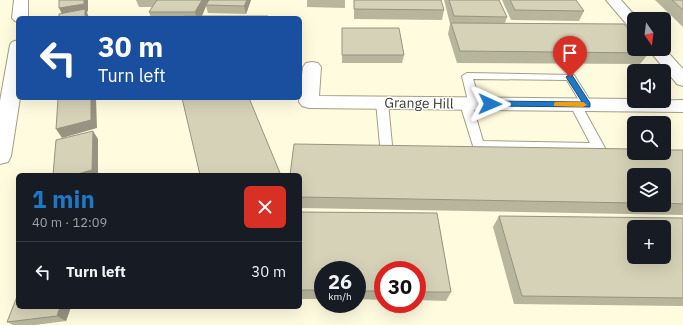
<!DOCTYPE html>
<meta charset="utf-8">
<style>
:root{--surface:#171b24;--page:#242831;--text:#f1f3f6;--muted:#9ea1a6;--line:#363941;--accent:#1e78c6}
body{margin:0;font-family:"IBM Plex Sans",sans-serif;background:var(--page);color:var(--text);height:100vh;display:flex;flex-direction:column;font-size:15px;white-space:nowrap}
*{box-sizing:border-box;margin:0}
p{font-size:13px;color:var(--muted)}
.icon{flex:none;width:22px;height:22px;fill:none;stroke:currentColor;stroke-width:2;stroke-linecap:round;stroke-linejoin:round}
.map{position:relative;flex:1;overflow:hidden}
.details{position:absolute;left:16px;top:173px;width:286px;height:136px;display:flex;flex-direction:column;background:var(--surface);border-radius:6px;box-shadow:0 4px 16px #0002}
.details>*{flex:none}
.top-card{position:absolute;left:16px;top:16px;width:286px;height:84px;border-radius:6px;box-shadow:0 4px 16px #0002;background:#1a4fa0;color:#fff;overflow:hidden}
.needle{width:26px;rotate:166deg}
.controls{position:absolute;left:627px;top:12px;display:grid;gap:8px}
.controls a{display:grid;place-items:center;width:44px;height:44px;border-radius:6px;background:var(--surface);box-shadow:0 4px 16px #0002;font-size:20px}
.speed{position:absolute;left:314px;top:261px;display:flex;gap:8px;font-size:20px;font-weight:700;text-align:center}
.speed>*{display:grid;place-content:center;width:52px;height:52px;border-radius:50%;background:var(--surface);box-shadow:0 4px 16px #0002;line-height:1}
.speed small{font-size:10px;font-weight:400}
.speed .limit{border:6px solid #d22;background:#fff;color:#111}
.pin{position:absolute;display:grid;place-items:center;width:34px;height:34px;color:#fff;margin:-41px -17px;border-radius:50% 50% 50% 0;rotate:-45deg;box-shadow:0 0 4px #0007}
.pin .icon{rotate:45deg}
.me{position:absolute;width:44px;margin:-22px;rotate:91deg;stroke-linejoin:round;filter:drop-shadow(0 0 3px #0008)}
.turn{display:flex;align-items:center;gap:14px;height:84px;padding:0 16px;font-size:18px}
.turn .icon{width:52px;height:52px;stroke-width:2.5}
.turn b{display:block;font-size:28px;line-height:34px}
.round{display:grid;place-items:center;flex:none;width:42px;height:42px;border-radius:6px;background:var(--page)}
.headline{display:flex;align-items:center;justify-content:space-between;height:68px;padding:0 16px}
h1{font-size:24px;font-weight:800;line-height:30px;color:var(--accent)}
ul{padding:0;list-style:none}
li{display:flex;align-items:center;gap:12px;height:60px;padding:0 16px;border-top:1px solid var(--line)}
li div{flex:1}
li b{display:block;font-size:15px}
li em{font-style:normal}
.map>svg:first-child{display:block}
</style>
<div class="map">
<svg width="683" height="325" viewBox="0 0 683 325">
<rect width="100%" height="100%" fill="#fffbdf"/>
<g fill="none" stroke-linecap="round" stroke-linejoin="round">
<defs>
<g id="lane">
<path d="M467 73 574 75 593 105 591 108H583L605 148 603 151 599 153 478 151 474 149 460 104 462 101H468L462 76ZM473 79 567 80 580 102H572L570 105 590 143 483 141 473 107H479L481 104Z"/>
<path d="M382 98 386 99 388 102 392 145 390 148 386 150 382 148 380 145 376 102 378 99Z"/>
</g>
<g id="street">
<path d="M14 0H28V18H18V22L15 21 12 18Z"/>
<path d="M606 0H621L638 19H634V29L629 27Z"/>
<path d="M18 40V98H20L11 156 8 162 0 164V101L10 45 12 42Z"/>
<path d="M664 48 683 69V86L677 84 648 49Z"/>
<path d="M312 62 318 63 321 67 319 96 634 99V101L683 100V112L309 108 302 106 299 102 303 67 306 63Z"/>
</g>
</defs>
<use href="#lane" stroke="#a29f85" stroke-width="2"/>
<use href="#street" stroke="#a29f85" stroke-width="2"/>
<use href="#lane" fill="#fff" fill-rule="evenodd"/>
<use href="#street" fill="#fff" fill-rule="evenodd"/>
</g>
<g fill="#b8b59d" fill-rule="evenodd">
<path d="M136 0H251L246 14 208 13 206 6 202 16 268 18H151L149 12 152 7H139Z"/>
<path d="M307 0H345V8L307 7Z"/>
<path d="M354 0 444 10 442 20 354 19Z"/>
<path d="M444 0H499L507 17 505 23 649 53 640 64 457 63 448 34 450 24Z"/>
<path d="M502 0H576L584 11 579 21 511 20Z"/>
<path d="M655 0H683V27Z"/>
<path d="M342 28 404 55 402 63H342Z"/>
<path d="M683 150V215L300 208V175ZM634 175H664V205H634Z"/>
<path d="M300 212 437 213 451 292 446 301 417 300V270H383V300L357 299V270H323V299H300Z"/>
<path d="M499 216 683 218V306L514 304 493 227Z"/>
<path d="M18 307H71L66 321 35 325H13L7 322Z"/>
</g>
<g fill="#969380">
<path d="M84 0H88V11L87 12 89 18 63 16 59 8Z"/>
<path d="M202 0H209L206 5V6L201 18H197L195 12Z"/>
<path d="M247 0H251L246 14 244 6Z"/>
<path d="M91 98H95L96 99 97 128 62 138 56 129Z"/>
<path d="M93 131 98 139V175H74Z"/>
<path d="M60 307H71L66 321 57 316Z"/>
</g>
<g fill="#d6d2b7" stroke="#969380" fill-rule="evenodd">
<path d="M59 0H84V4L59 8Z"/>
<path d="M157 0H202L195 12H149Z"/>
<path d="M209 0H247L244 6 206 5Z"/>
<path d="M354 0H441L444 10 354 9Z"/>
<path d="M449 0H499L507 17 454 16Z"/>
<path d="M510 0H576L584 11 515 10Z"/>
<path d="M672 0H683V10Z"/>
<path d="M85 9V18H59V14Z"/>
<path d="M184 16H268L267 18H183Z"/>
<path d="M451 23 624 24 634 36V49H645L649 53 460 51Z"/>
<path d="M342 28H399L404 55H342Z"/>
<path d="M60 98H91V120L56 129 58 99Z"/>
<path d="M182 98H249L280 173 274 175H200Z"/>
<path d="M93 131 92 170 74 175H53L56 140Z"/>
<path d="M294 144 634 149V153H664V150H683V204L664 203V175H634V203L300 197V175H290Z"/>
<path d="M300 212 437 213 451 292H417V270H383V291H357V270H323V290H300Z"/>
<path d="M499 216 683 218V298L522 296ZM634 227H664V257H634Z"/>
<path d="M18 294V307H60L57 316 7 322Z"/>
</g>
<path fill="#1e78c6" stroke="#144e81" d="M570 74 572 75 590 103V107L490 106 486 104 490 101 582 102 566 77Z"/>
<path fill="#f59e0b" d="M556 102H583L587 105 583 107 554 106V103Z"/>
<g text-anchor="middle" stroke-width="3" stroke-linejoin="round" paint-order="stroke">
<g font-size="14" fill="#3b3a2f" stroke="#fff">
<text transform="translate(419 103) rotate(1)" y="5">Grange Hill</text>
</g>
</g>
</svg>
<div class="controls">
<a><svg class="needle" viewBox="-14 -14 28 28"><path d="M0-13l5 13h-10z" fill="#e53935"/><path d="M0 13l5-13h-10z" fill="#9ea1a6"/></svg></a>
<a><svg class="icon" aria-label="sound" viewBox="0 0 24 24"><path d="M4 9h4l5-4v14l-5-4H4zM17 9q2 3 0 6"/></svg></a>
<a><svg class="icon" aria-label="search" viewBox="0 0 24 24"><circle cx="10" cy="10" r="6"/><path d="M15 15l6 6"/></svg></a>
<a><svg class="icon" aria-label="layers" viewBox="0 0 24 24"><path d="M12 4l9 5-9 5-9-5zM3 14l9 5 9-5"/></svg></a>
<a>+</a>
</div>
<div class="speed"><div>26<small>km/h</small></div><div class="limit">30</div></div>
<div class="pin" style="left:570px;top:77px;background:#d93025"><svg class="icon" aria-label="arrive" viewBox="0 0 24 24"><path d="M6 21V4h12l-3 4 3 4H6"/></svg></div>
<svg class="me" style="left:490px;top:104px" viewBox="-20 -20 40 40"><path d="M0-17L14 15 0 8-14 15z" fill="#1e78c6" stroke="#fff" stroke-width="4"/></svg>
<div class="top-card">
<div class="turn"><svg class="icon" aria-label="left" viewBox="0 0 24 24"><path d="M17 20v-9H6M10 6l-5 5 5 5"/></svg><div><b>30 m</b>Turn left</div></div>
</div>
<section class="details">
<div class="headline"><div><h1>1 min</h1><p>40 m · 12:09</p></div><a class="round" style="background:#d93025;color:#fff"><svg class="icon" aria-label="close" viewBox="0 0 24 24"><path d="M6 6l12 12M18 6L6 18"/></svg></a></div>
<ul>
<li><svg class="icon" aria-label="left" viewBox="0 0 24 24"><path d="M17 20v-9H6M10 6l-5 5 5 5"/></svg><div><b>Turn left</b></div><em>30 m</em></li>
</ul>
</section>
</div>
